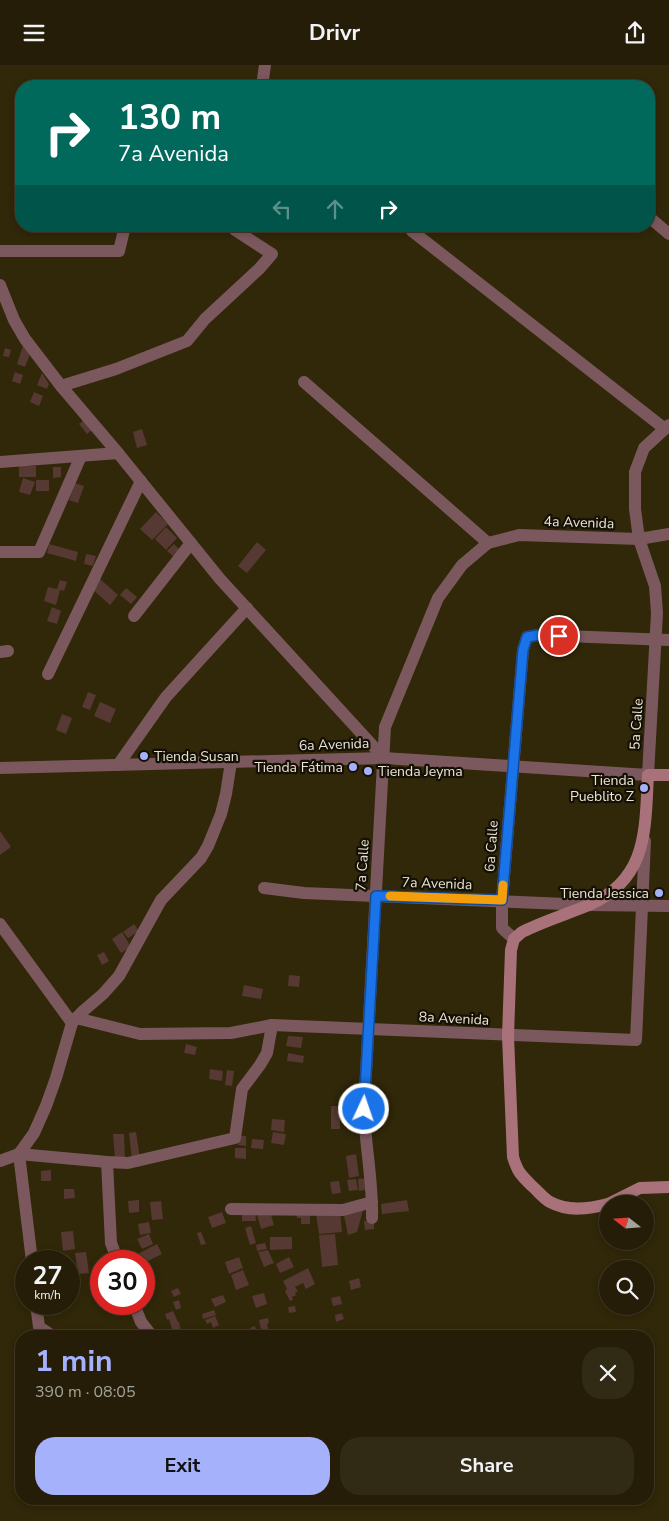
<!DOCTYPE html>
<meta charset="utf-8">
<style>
:root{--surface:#251d07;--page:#312a15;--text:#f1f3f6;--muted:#a3a29b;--line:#423b28;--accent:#a6b1fc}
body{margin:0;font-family:"Nunito Sans",sans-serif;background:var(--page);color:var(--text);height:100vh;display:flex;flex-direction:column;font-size:19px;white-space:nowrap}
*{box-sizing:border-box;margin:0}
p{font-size:16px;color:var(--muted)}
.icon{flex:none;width:28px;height:28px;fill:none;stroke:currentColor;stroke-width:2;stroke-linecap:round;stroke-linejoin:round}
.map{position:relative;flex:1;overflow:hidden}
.details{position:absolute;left:15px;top:1265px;width:639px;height:175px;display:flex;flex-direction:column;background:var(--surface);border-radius:20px;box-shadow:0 2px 8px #0003,0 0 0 1px var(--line)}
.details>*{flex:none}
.banner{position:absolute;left:15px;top:15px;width:640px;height:152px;border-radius:20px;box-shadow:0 2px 8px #0003,0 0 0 1px var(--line);background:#00695c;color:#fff;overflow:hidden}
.needle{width:32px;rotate:287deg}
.controls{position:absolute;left:599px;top:1130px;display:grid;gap:10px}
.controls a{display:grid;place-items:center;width:55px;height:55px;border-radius:50%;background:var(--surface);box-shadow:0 2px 8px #0003,0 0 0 1px var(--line);font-size:25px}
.speed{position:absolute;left:15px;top:1185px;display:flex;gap:10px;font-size:25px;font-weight:700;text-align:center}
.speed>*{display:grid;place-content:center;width:65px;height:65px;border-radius:50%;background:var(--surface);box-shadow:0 2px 8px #0003,0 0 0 1px var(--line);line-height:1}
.speed small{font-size:12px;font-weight:400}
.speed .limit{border:8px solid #d22;background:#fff;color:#111}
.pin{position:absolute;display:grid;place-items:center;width:42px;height:42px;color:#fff;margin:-21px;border:2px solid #fff;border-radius:50%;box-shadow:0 1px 5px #0007}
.me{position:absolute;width:55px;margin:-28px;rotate:3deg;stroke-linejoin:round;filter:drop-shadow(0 0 4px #0008)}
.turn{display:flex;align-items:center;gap:18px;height:105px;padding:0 20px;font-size:22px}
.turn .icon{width:65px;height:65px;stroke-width:2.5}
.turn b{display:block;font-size:35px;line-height:42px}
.lanes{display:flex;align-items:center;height:48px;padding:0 20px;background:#0003;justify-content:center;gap:25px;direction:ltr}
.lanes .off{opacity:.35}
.round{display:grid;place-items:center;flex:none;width:52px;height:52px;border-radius:20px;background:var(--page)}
.summary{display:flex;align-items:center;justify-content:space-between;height:85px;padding:0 20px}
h1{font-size:30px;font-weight:700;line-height:38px;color:var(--accent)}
.action{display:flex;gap:10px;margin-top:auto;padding:10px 20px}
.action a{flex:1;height:58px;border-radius:20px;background:var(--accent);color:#111;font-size:20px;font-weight:700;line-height:58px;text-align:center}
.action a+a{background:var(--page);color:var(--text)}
header{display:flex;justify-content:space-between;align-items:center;height:65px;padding:0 20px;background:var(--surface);font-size:22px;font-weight:700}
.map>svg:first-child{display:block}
</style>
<header><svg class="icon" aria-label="menu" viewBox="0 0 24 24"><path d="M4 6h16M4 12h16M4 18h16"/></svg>Drivr<svg class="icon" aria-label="share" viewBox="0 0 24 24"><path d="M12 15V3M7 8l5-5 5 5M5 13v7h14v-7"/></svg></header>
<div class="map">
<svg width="669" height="1456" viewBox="0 0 669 1456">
<rect width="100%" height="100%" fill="#312709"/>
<g fill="#563933">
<path d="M23 281 32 284 25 302 17 299Z"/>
<path d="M5 283 11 285 9 292 3 291Z"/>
<path d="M15 307 23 310 20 319 12 316Z"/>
<path d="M42 308 49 319 47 324 37 320Z"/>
<path d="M34 327 43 331 39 341 30 337Z"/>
<path d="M86 354 93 364 87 369 79 359Z"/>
<path d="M142 364 147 380 137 383 133 367Z"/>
<rect x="19" y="401" width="17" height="11"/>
<path d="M53 402H61V412L53 413Z"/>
<path d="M23 413 35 417 30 430 19 427Z"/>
<rect x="36" y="415" width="13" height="11"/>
<path d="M75 418 84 421 78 438 69 435Z"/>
<path d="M156 447 168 459 152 475 140 464Z"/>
<path d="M166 462 177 473 166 485 155 474Z"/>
<path d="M257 477 266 485 247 508 238 501Z"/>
<path d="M49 479 78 487 76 496 47 488Z"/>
<path d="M174 479 180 485 173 491 167 486Z"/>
<path d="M86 489 96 491 93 501 84 499Z"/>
<path d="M99 513 118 530 110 540 91 523Z"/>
<path d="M60 515 67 517 64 526 60 525 56 540 44 536 48 522 57 524Z"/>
<path d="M126 523 137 532 131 539 120 530Z"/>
<path d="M52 542 61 546 57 559 47 556Z"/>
<path d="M88 627 96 630 90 645 82 642Z"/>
<path d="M100 637 116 644 110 658 94 651Z"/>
<path d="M62 649 72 653 66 669 56 665Z"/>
<path d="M0 766 11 782 0 790Z"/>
<path d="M134 859 139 866 128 873 123 867Z"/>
<path d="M122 867 131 882 121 888 112 874Z"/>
<path d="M104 887 109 896 102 900 97 890Z"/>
<path d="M289 910 300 911 299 922 288 921Z"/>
<path d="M244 920 263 924 261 934 242 931Z"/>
<path d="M288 971 303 972 301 983 286 981Z"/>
<path d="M186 979 197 982 195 990 184 988Z"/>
<path d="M288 988 304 991 303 998 287 996Z"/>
<path d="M210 1004 223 1006 222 1016 209 1014Z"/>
<path d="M227 1005 234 1006 232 1021 225 1020Z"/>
<rect x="331" y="1041" width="9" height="23"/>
<path d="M272 1054 285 1055 284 1067 271 1065Z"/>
<path d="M136 1067 140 1094 132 1095 129 1068Z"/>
<path d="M273 1067 286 1069 284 1080 271 1078Z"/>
<path d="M113 1069H124L125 1094 115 1095Z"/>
<path d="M239 1071H246V1081L238 1080Z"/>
<path d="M252 1074 264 1075 263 1084 251 1083Z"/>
<path d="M235 1083H246V1094L235 1093Z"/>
<path d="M356 1089 359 1111 349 1113 346 1091Z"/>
<path d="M51 1105V1116H41V1106Z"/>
<path d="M369 1113 370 1124 359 1126 358 1114Z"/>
<path d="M356 1114 358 1125 349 1126 347 1115Z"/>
<path d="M339 1116 341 1128 332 1129 330 1117Z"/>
<path d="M64 1124H74L75 1133 64 1134Z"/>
<path d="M139 1135V1147L129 1148 128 1136Z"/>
<path d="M407 1135 409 1146 382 1149 381 1139Z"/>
<path d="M161 1136 163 1154 152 1155 150 1137Z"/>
<path d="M364 1142 357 1167 348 1170 343 1145Z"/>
<path d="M242 1143 255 1144 256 1156H242Z"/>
<path d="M269 1143 274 1160 261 1164 256 1146Z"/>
<path d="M296 1145H310V1159H301V1153H297Z"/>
<path d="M340 1146 342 1167 319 1169 316 1149Z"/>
<path d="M222 1147 226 1158 212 1163 208 1152Z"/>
<path d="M364 1156H374V1164L365 1165Z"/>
<path d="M149 1157 151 1168 140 1170 138 1159Z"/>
<path d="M251 1161 256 1178 250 1180 245 1163Z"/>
<path d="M73 1166 75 1184 63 1186 61 1167Z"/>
<path d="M201 1167 206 1179 201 1180 197 1168Z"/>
<path d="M149 1169 153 1179 142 1184 137 1174Z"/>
<path d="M335 1169 338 1200 322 1202 319 1170Z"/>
<path d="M270 1172H292V1184L270 1185Z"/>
<path d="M265 1178 267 1184 257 1186 256 1180Z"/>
<path d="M157 1179 162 1189 144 1198V1196H137L134 1191Z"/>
<path d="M268 1185 274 1198 264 1202 258 1187Z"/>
<path d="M86 1187 89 1208 78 1209 75 1188Z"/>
<path d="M113 1188 114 1196H105L103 1190Z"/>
<path d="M239 1192 243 1203 229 1209 225 1197Z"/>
<path d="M289 1192 294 1202 280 1208 276 1199Z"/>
<path d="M308 1203 315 1219 306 1224 303 1218 295 1222 298 1226 295 1228 296 1230 292 1232 293 1235 290 1236 285 1226 287 1224 283 1216Z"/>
<path d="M243 1205 249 1220 236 1225 231 1210Z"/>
<path d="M359 1213 361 1222 351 1225 349 1216Z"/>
<path d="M178 1223 181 1229 174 1232 171 1226Z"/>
<path d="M264 1228 267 1239 256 1243 252 1231Z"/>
<path d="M223 1230 226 1237 215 1242 211 1234Z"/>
<path d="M340 1231 342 1239 333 1241 331 1233Z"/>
<path d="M179 1235 181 1243 176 1245 173 1237Z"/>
<path d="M295 1241 296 1247 289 1248 288 1242Z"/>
<path d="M214 1245 216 1250 203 1254 202 1249Z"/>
<path d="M173 1246 178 1257H179L182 1271H174L169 1254 167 1255 165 1249Z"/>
<path d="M342 1248 344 1254 336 1257 335 1250Z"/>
<path d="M215 1251 219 1260 213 1263 211 1257 207 1259 205 1255Z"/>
<path d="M268 1253 269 1258 267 1259 269 1267 262 1269 259 1255Z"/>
<path d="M255 1261 257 1268 252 1270 250 1263Z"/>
<path d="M294 1264 296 1270 283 1271V1267Z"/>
<path d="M212 1266 213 1270 211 1271H195L205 1267 206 1269Z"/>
</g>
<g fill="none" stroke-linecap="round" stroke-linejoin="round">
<g stroke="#7b585d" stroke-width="12">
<path d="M262 21 265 0"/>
<path d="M649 152 669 169"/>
<path d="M412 166 665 364"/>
<path d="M0 186H119L125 161"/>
<path d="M0 220 14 255 25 274 61 321 118 388 220 514 384 693"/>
<path d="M304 317 488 478"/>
<path d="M61 321 116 304 187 276 205 254 259 204 272 189 235 165 236 161"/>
<path d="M0 397 118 388"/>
<path d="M0 487H39L81 391"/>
<path d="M134 551 191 478"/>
<path d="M0 587 8 586"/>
<path d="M48 609 141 416"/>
<path d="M118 700 166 632 247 543"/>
<path d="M0 703 384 693 648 710 657 548 655 521 639 474 635 444V407L644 383 669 360"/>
<path d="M264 823 304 828 588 840 669 841"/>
<path d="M0 859 72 958"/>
<path d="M514 874 502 863V835L523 585 527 572 539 570 669 575"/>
<path d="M76 953 140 969 231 968 272 960 636 975 645 776"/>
<path d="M0 1096 19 1089 107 1097 128 1098 235 1073 242 1024 260 1000 267 988 272 960"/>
<path d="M107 1097 111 1178 118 1196"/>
<path d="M231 1144 343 1145 372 1137"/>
<path d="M372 1153C373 1116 365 1080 364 1044L385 662 438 533 462 500 488 478 519 470 639 474 669 469"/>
<path d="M32 1196 19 1089 34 1068 46 1041 56 1013 72 958 82 947 103 929 119 911 161 835 201 793 208 781 221 749 226 729 231 697"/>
<path d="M36 1239 39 1262 53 1271"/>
<path d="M134 1239 141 1257 152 1271"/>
</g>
<g stroke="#a9727b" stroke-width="12">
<path d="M608 1139C589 1144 568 1147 550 1137 543 1133 538 1126 532 1121 521 1110 518 1108 513 1092L508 971 511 885 514 874 522 867C544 856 567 849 589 840 648 814 645 765 648 710H669"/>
<path d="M608 1139 640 1123 669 1122"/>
</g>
</g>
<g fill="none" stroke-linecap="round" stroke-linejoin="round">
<defs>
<path id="route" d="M364 1044 376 831 502 835 523 585 527 572 539 570 559 571"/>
</defs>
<use href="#route" stroke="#114b97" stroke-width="12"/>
<use href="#route" stroke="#1a73e8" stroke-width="9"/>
<path stroke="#f59e0b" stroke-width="9" d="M390 831 502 835 503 820"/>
</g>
<g fill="#a6b1fc" stroke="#151005" stroke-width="2">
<circle cx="144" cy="691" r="5"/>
<circle cx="353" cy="702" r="5"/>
<circle cx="368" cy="706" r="5"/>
<circle cx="644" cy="723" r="5"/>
<circle cx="659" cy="828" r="5"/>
</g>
<g text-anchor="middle" stroke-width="4.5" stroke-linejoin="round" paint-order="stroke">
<g font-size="14" fill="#eae4d3" stroke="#151005">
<text transform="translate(579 457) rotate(2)" y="5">4a Avenida</text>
<text transform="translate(636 659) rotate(-86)" y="5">5a Calle</text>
<text transform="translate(334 679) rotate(-2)" y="5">6a Avenida</text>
<text transform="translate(491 781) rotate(-86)" y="5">6a Calle</text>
<text transform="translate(362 800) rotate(-86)" y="5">7a Calle</text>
<text transform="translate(437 818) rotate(2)" y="5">7a Avenida</text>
<text transform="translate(454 953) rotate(3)" y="5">8a Avenida</text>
</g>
<g font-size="14" fill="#eae4d3" stroke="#151005" text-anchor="end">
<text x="154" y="696" text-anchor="start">Tienda Susan</text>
<text x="343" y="707">Tienda Fátima</text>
<text x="378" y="711" text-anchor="start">Tienda Jeyma</text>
<text x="634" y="720">Tienda<tspan x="634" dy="16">Pueblito Z</tspan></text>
<text x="649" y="833">Tienda Jessica</text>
</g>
</g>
</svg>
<div class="controls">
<a><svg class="needle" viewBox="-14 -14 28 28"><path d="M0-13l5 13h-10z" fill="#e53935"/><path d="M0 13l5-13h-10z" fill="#a3a29b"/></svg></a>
<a><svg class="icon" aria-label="search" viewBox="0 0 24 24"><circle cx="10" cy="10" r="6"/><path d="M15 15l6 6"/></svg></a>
</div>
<div class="speed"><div>27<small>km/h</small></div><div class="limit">30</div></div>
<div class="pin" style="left:559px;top:571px;background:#d93025"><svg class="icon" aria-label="arrive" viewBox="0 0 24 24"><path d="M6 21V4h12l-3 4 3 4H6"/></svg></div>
<svg class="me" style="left:364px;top:1044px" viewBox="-20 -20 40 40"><circle r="17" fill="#1a73e8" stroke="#fff" stroke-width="3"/><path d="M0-11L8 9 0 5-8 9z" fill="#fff"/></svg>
<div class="banner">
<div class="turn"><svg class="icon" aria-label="right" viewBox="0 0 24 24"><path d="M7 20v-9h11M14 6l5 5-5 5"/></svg><div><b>130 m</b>7a Avenida</div></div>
<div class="lanes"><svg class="icon off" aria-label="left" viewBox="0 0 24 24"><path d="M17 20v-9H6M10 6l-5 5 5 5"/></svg><svg class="icon off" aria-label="ahead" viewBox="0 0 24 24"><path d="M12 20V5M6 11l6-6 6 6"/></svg><svg class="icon" aria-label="right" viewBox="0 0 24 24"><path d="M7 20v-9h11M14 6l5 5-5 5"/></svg></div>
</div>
<section class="details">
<div class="summary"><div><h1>1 min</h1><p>390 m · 08:05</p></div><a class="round"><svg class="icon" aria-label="close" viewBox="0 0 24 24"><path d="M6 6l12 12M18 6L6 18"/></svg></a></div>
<div class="action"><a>Exit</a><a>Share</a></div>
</section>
</div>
